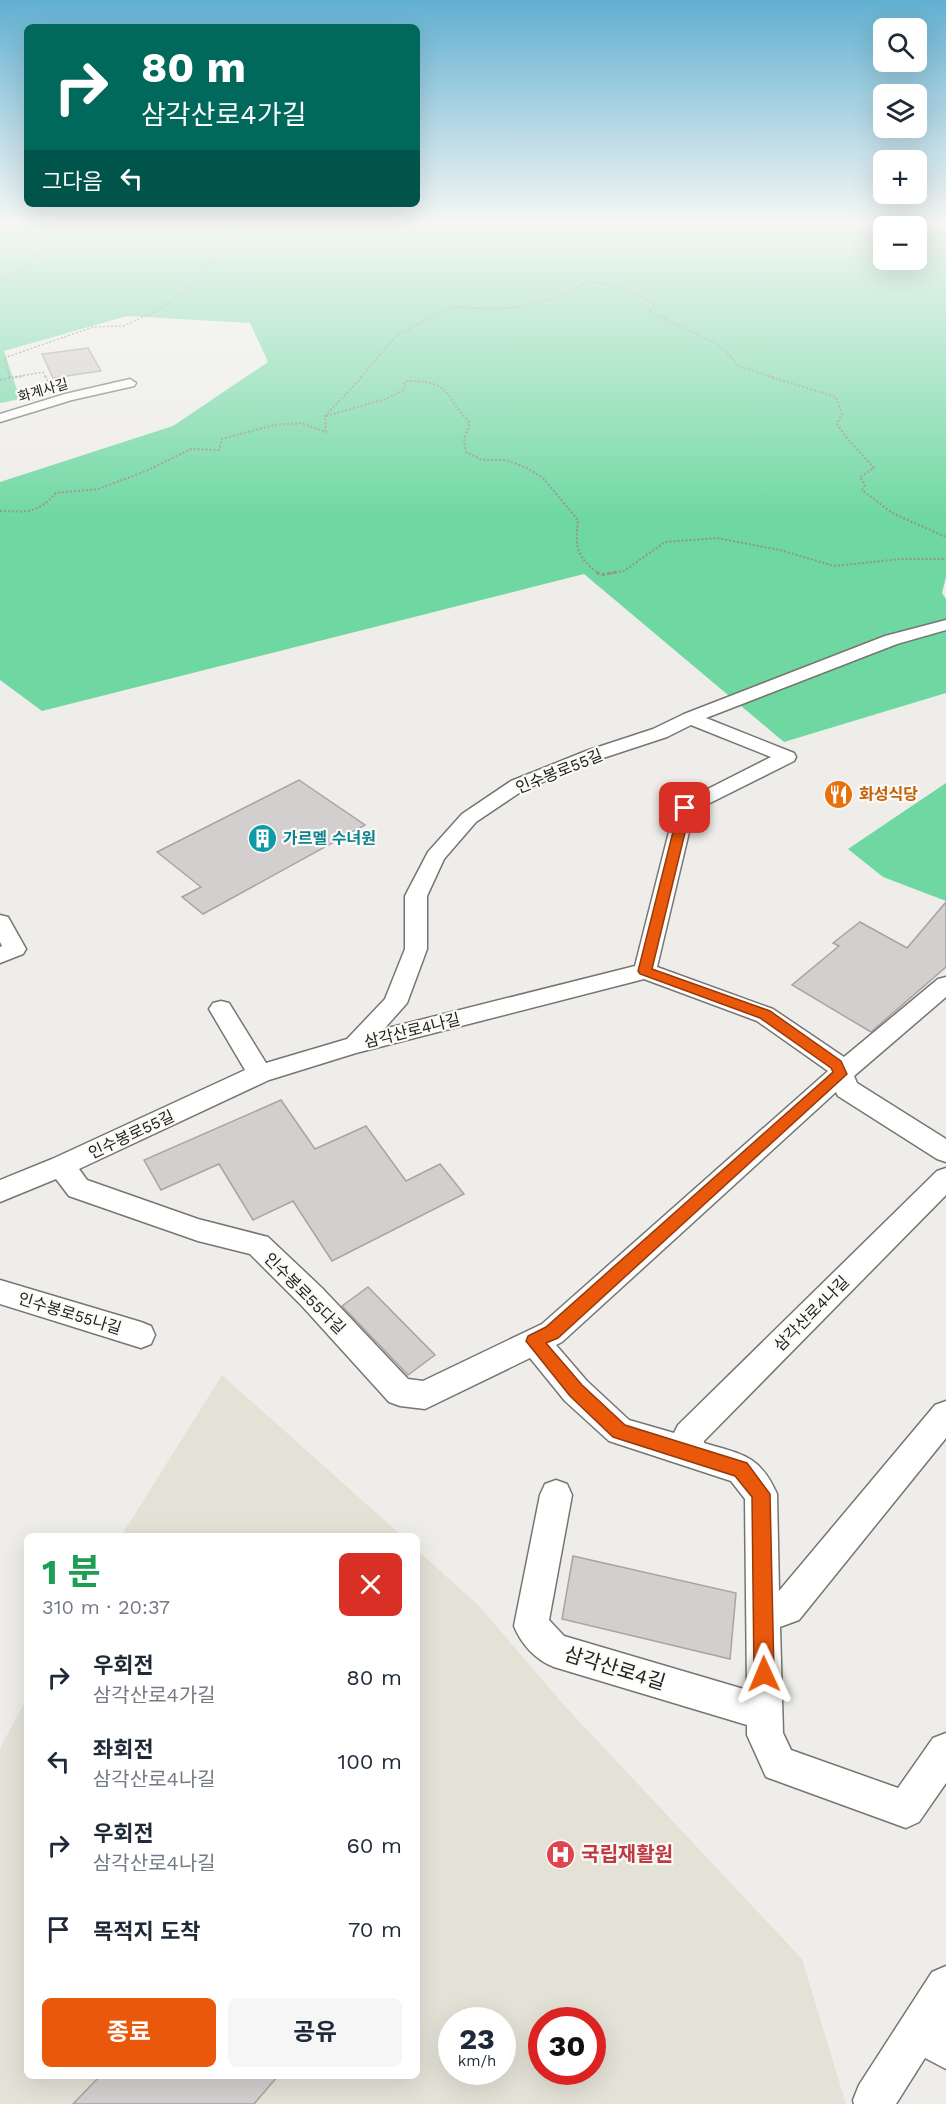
<!DOCTYPE html>
<html lang="ko">
<meta charset="utf-8">
<style>
:root{--surface:#fff;--page:#f6f6f7;--text:#1f2937;--muted:#747a83;--accent:#ea580c}
body{margin:0;font-family:"Work Sans","Noto Sans KR",sans-serif;background:var(--page);color:var(--text);height:100vh;display:flex;flex-direction:column;font-size:22px;white-space:nowrap}
*{box-sizing:border-box;margin:0}
p{font-size:20px;color:var(--muted)}
.icon{flex:none;width:33px;height:33px;fill:none;stroke:currentColor;stroke-width:2;stroke-linecap:round;stroke-linejoin:round}
.map{position:relative;flex:1;overflow:hidden}
.drawer{position:absolute;left:24px;top:1533px;width:396px;height:546px;display:flex;flex-direction:column;background:var(--surface);border-radius:9px;box-shadow:0 6px 24px #0002}
.drawer>*{flex:none}
.banner{position:absolute;left:24px;top:24px;width:396px;height:183px;border-radius:9px;box-shadow:0 6px 24px #0002;background:#00695c;color:#fff;overflow:hidden}
.fabs{position:absolute;left:873px;top:18px;display:grid;gap:12px}
.fabs a{display:grid;place-items:center;width:54px;height:54px;border-radius:9px;background:var(--surface);box-shadow:0 6px 24px #0002;font-size:30px}
.speed{position:absolute;left:438px;top:2007px;display:flex;gap:12px;font-size:30px;font-weight:700;text-align:center}
.speed>*{display:grid;place-content:center;width:78px;height:78px;border-radius:50%;background:var(--surface);box-shadow:0 6px 24px #0002;line-height:1}
.speed small{font-size:15px;font-weight:400}
.speed .limit{border:9px solid #d22;background:#fff;color:#111}
.pin{position:absolute;display:grid;place-items:center;width:51px;height:51px;color:#fff;margin:-26px;border-radius:12px;box-shadow:0 3px 9px #0006}
.me{position:absolute;width:66px;margin:-33px;rotate:359deg;stroke-linejoin:round;filter:drop-shadow(0 0 4px #0008)}
.turn{display:flex;align-items:center;gap:21px;height:126px;padding:0 18px;font-size:27px}
.turn .icon{width:78px;height:78px;stroke-width:2.5}
.turn b{display:block;font-size:42px;line-height:51px}
.then{display:flex;align-items:center;height:57px;padding:0 18px;background:#0003;gap:12px;font-size:22px}
.round{display:grid;place-items:center;flex:none;width:63px;height:63px;border-radius:9px;background:var(--page)}
.overview{display:flex;align-items:center;justify-content:space-between;height:102px;padding:0 18px}
h1{font-size:36px;font-weight:700;line-height:45px;color:#1e9e55}
.cta{display:flex;gap:12px;margin-top:auto;padding:12px 18px}
.cta a{flex:1;height:69px;border-radius:9px;background:var(--accent);color:#fff;font-size:24px;font-weight:700;line-height:69px;text-align:center}
.cta a+a{background:var(--page);color:var(--text)}
ul{padding:0;list-style:none}
li{display:flex;align-items:center;gap:18px;height:84px;padding:0 18px}
li div{flex:1}
li b{display:block;font-size:22px}
li em{font-style:normal}
.map>svg:first-child{display:block}
</style>
<div class="map">
<svg width="946" height="2104" viewBox="0 0 946 2104">
<rect width="100%" height="100%" fill="#eeede9"/>
<g fill="#e4e2d7" fill-rule="evenodd">
<path d="M222 1375 402 1536H121Z"/>
<path d="M417 1550 477 1604 563 1704 802 1959 846 2104H0V1748L27 1698V2076H417ZM452 2020H502V2072H452ZM542 2020H592V2072H542Z"/>
</g>
<g fill="#6fd8a2" fill-rule="evenodd">
<path d="M0 223H946V577L942 593 946 599V693L784 742 584 574 42 711 0 680V482L173 426 268 362 250 323 127 316 4 351 20 399 0 403ZM884 226H916V260H884Z"/>
<path d="M946 783V901L883 877 848 849Z"/>
</g>
<g fill="#d3cfce" stroke="#a8a4a4" stroke-width="1.5">
<path d="M88 348 101 371 53 378 42 354Z"/>
<path d="M299 780 365 825 203 914 182 897 201 887 157 852Z"/>
<path d="M946 902V967L871 1032 792 985 839 946 833 943 860 922 907 948Z"/>
<path d="M281 1100 315 1149 366 1126 406 1181 440 1164 464 1194 332 1261 293 1201 253 1220 219 1164 161 1190 144 1160Z"/>
<path d="M368 1287 435 1355 408 1375 342 1306Z"/>
<path d="M573 1556 736 1593 730 1659 562 1619Z"/>
<path d="M100 2076H278L254 2104H73Z"/>
</g>
<g fill="none" stroke-linecap="round" stroke-linejoin="round">
<defs>
<g id="minor">
<path d="M130 379 136 383 134 386 72 400 0 422V414L65 394Z"/>
<path d="M946 620V630L897 644 706 718 794 753 796 757 794 761 694 811 657 967 773 1009 844 1057 938 979 946 977V997L854 1076 857 1083 946 1139V1162L937 1159 838 1096 836 1092 562 1342 556 1345 587 1381 629 1420 674 1433 678 1425 937 1171 946 1168V1195L704 1441V1443C741 1454 760 1455 777 1494L779 1591 935 1405 946 1401V1438L799 1620 780 1627 783 1733 791 1750 898 1788 933 1738 946 1733V1783L919 1822 906 1828 766 1777 747 1735V1725L554 1667C536 1660 521 1644 514 1626L540 1495 545 1484 556 1480 567 1484 572 1495 549 1620 564 1636 747 1690 745 1499 731 1481 609 1441 565 1401 530 1358 425 1409 400 1406 389 1402 302 1306 250 1254 198 1241 69 1196 56 1179 0 1202V1180L52 1159 245 1070 209 1009 213 1003 221 1001 229 1003 266 1063 347 1039 385 999 405 949V896L428 852 462 814 511 781 586 751 653 729 684 714 885 636ZM691 725 771 757 678 804 675 808 635 966 384 1029 407 1003 427 949V896L444 859 476 822 525 789 600 759 667 737ZM644 979 757 1021 828 1071 542 1324 423 1381 408 1379 322 1288 268 1237 198 1219 87 1180 79 1169 269 1080 356 1053Z"/>
<path d="M0 915 8 917 26 949 23 954 0 963V947L2 946 0 942Z"/>
<path d="M0 1280 141 1322 151 1326 155 1335 151 1344 141 1348 0 1304Z"/>
<path d="M946 1966V2069L925 2058 896 2104H854L853 2100 859 2085 932 1972Z"/>
</g>
</defs>
<use href="#minor" stroke="#767572" stroke-width="3"/>
<g stroke="#939390" stroke-width="1.5" stroke-dasharray="2 2" stroke-linecap="butt">
<path d="M0 278 27 269 36 257 19 247 45 228 8 227 10 223"/>
<path d="M10 377 4 358 93 327 123 326 156 311 174 299 195 280 232 237 264 223"/>
<path d="M15 377 43 372 46 377"/>
<path d="M361 377 397 335 452 307 498 309 517 307 554 299 584 284 598 282 620 287 653 303 655 307 649 309 652 313 713 342 725 350 738 366 773 377"/>
</g>
<g stroke="#939390" stroke-width="2" stroke-dasharray="2 2" stroke-linecap="butt">
<path d="M9 376 10 378 24 376"/>
<path d="M45 376 50 384"/>
<path d="M768 376 836 397 842 414 837 424 846 437 874 468 860 477 865 485 862 490 892 513 946 537"/>
<path d="M0 380 10 378"/>
<path d="M326 416 386 399 404 390 405 381C452 380 442 394 470 423L464 439 466 452 482 460H506L527 468 543 478 578 520C575 548 576 556 599 574"/>
<path d="M0 511C26 512 37 514 56 493L98 489 146 471 191 449 219 450 222 439 274 425 301 423 326 432 325 416 363 376"/>
<path d="M607 574 624 571 665 542 717 538 780 550 834 566 901 559H946"/>
</g>
<path stroke="#939390" stroke-width="3" stroke-dasharray="3 3" stroke-linecap="butt" d="M597 572 600 575 616 572"/>
<use href="#minor" fill="#fff" fill-rule="evenodd"/>
</g>
<linearGradient id="sky" x2="0" y2="1"><stop stop-color="#61b0d1"/><stop offset="0.43" stop-color="#f7f7f5"/><stop offset="1" stop-color="#f7f7f5" stop-opacity="0"/></linearGradient>
<rect width="946" height="518" fill="url(#sky)"/>
<path fill="#ea580c" stroke="#983908" stroke-width="1.5" d="M685 805 691 808 652 969 770 1011 841 1061 847 1074 558 1338 546 1343 582 1385 625 1425 747 1463 770 1494 774 1674 771 1681 764 1684 757 1681 754 1674 752 1497 735 1476 613 1437 570 1396 526 1341 528 1336 546 1327 833 1072 831 1068 760 1018 640 974 638 971 679 808Z"/>
<defs>
<symbol id="restaurant-disc" viewBox="-11 -11 22 22"><circle r="9.5" fill="#e8710a" stroke="#fbfaf7"/><path d="M-5-6h1v4h1v-4h1v4h1v-4h1v5L-1.5 .5V6h-2V.5L-5-1ZM5-6V6H3V1.5H1.5Q1.5-4 5-6Z" fill="#fff"/></symbol>
<symbol id="building-disc" viewBox="-11 -11 22 22"><circle r="9.5" fill="#0f9aa8" stroke="#fbfaf7"/><path d="M-4-6H4V6H1V3H-1V6H-4ZM-2.5-4.3h1.7v1.8h-1.7ZM.8-4.3h1.7v1.8H.8ZM-2.5-1h1.7V.8h-1.7ZM.8-1h1.7V.8H.8Z" fill="#fff"/></symbol>
<symbol id="hospital-disc" viewBox="-11 -11 22 22"><circle r="9.5" fill="#e0444e" stroke="#fbfaf7"/><path d="M-5-5h3v3.5h4V-5h3V5h-3V1.5h-4V5h-3Z" fill="#fff"/></symbol>
</defs>
<g fill-rule="evenodd">
<use href="#restaurant-disc" x="822" y="778" width="33" height="33"/>
<use href="#building-disc" x="246" y="822" width="33" height="33"/>
<use href="#hospital-disc" x="544" y="1838" width="33" height="33"/>
</g>
<g text-anchor="middle" stroke-width="4.5" stroke-linejoin="round" paint-order="stroke">
<g font-size="14" fill="#20201f" stroke="#fbfaf7">
<text transform="translate(43 390) rotate(-16)" y="5">화계사길</text>
</g>
<g font-size="16" fill="#20201f" stroke="#fbfaf7">
<text transform="translate(559 771) rotate(-22)" y="6">인수봉로55길</text>
<text transform="translate(412 1030) rotate(-14)" y="6">삼각산로4나길</text>
<text transform="translate(131 1134) rotate(-25)" y="6">인수봉로55길</text>
<text transform="translate(305 1293) rotate(45)" y="6">인수봉로55다길</text>
<text transform="translate(70 1313) rotate(17)" y="6">인수봉로55나길</text>
<text transform="translate(811 1313) rotate(-45)" y="6">삼각산로4나길</text>
</g>
<g font-size="16" font-weight="bold" fill="#c56008" stroke="#fbfaf7" text-anchor="start">
<text x="859" y="800">화성식당</text>
</g>
<g font-size="16" font-weight="bold" fill="#0d838f" stroke="#fbfaf7" text-anchor="start">
<text x="283" y="844">가르멜 수녀원</text>
</g>
<g font-size="20" fill="#20201f" stroke="#fbfaf7">
<text transform="translate(615 1668) rotate(17)" y="7">삼각산로4길</text>
</g>
<g font-size="20" font-weight="bold" fill="#be3a42" stroke="#fbfaf7" text-anchor="start">
<text x="581" y="1861">국립재활원</text>
</g>
</g>
</svg>
<div class="fabs">
<a><svg class="icon" aria-label="search" viewBox="0 0 24 24"><circle cx="10" cy="10" r="6"/><path d="M15 15l6 6"/></svg></a>
<a><svg class="icon" aria-label="layers" viewBox="0 0 24 24"><path d="M12 4l9 5-9 5-9-5zM3 14l9 5 9-5"/></svg></a>
<a>+</a>
<a>−</a>
</div>
<div class="speed"><div>23<small>km/h</small></div><div class="limit">30</div></div>
<div class="pin" style="left:685px;top:808px;background:#d93025"><svg class="icon" aria-label="arrive" viewBox="0 0 24 24"><path d="M6 21V4h12l-3 4 3 4H6"/></svg></div>
<svg class="me" style="left:764px;top:1674px" viewBox="-20 -20 40 40"><path d="M0-17L14 15 0 8-14 15z" fill="#ea580c" stroke="#fff" stroke-width="4"/></svg>
<div class="banner">
<div class="turn"><svg class="icon" aria-label="right" viewBox="0 0 24 24"><path d="M7 20v-9h11M14 6l5 5-5 5"/></svg><div><b>80 m</b>삼각산로4가길</div></div>
<div class="then">그다음<svg class="icon" aria-label="left" viewBox="0 0 24 24"><path d="M17 20v-9H6M10 6l-5 5 5 5"/></svg></div>
</div>
<section class="drawer">
<div class="overview"><div><h1>1 분</h1><p>310 m · 20:37</p></div><a class="round" style="background:#d93025;color:#fff"><svg class="icon" aria-label="close" viewBox="0 0 24 24"><path d="M6 6l12 12M18 6L6 18"/></svg></a></div>
<ul>
<li><svg class="icon" aria-label="right" viewBox="0 0 24 24"><path d="M7 20v-9h11M14 6l5 5-5 5"/></svg><div><b>우회전</b><p>삼각산로4가길</p></div><em>80 m</em></li>
<li><svg class="icon" aria-label="left" viewBox="0 0 24 24"><path d="M17 20v-9H6M10 6l-5 5 5 5"/></svg><div><b>좌회전</b><p>삼각산로4나길</p></div><em>100 m</em></li>
<li><svg class="icon" aria-label="right" viewBox="0 0 24 24"><path d="M7 20v-9h11M14 6l5 5-5 5"/></svg><div><b>우회전</b><p>삼각산로4나길</p></div><em>60 m</em></li>
<li><svg class="icon" aria-label="arrive" viewBox="0 0 24 24"><path d="M6 21V4h12l-3 4 3 4H6"/></svg><div><b>목적지 도착</b></div><em>70 m</em></li>
</ul>
<div class="cta"><a>종료</a><a>공유</a></div>
</section>
</div>
